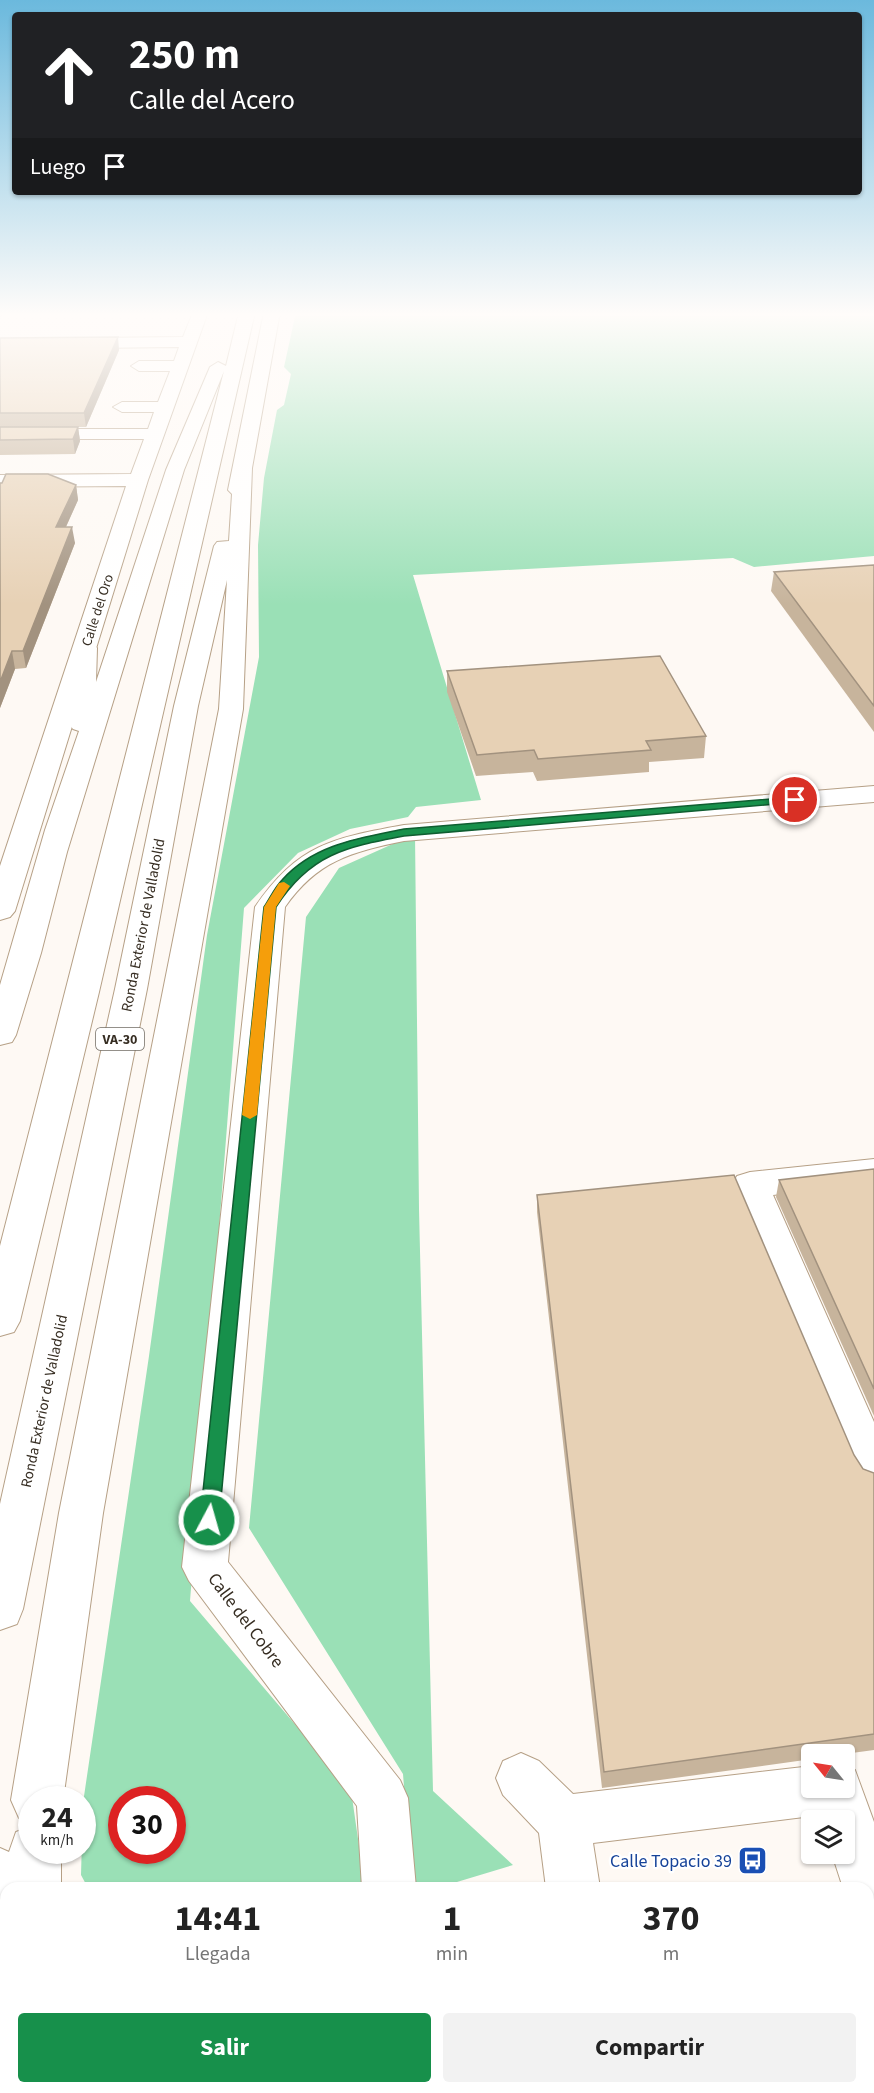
<!DOCTYPE html>
<html lang="es">
<style>
:root{--surface:#fff;--page:#f2f2f2;--text:#222;--muted:#767676;--accent:#17904b}
body{margin:0;font-family:"Source Sans 3",sans-serif;background:var(--page);color:var(--text);height:100vh;display:flex;flex-direction:column;font-size:22px;white-space:nowrap}
*{box-sizing:border-box;margin:0}
p{font-size:20px;color:var(--muted)}
.icon{flex:none;width:33px;height:33px;fill:none;stroke:currentColor;stroke-width:2;stroke-linecap:round;stroke-linejoin:round}
.map{position:relative;flex:1;overflow:hidden}
.side{position:absolute;left:0px;top:1882px;width:874px;height:212px;display:flex;flex-direction:column;background:var(--surface);border-radius:18px 18px 0 0;box-shadow:0 2px 4px #0004}
.side>*{flex:none}
.banner{position:absolute;left:12px;top:12px;width:850px;height:183px;border-radius:6px;box-shadow:0 2px 4px #0004;background:#202124;color:#fff;overflow:hidden}
.needle{width:39px;rotate:300deg}
.tools{position:absolute;left:801px;top:1744px;display:grid;gap:12px}
.tools a{display:grid;place-items:center;width:54px;height:54px;border-radius:6px;background:var(--surface);box-shadow:0 2px 4px #0004;font-size:30px}
.speed{position:absolute;left:18px;top:1786px;display:flex;gap:12px;font-size:30px;font-weight:700;text-align:center}
.speed>*{display:grid;place-content:center;width:78px;height:78px;border-radius:50%;background:var(--surface);box-shadow:0 2px 4px #0004;line-height:1}
.speed small{font-size:15px;font-weight:400}
.speed .limit{border:9px solid #d22;background:#fff;color:#111}
.pin{position:absolute;display:grid;place-items:center;width:51px;height:51px;color:#fff;margin:-26px;border:3px solid #fff;border-radius:50%;box-shadow:0 2px 6px #0007}
.me{position:absolute;width:66px;margin:-33px;rotate:6deg;stroke-linejoin:round;filter:drop-shadow(0 0 4px #0008)}
.turn{display:flex;align-items:center;gap:21px;height:126px;padding:0 18px;font-size:27px}
.turn .icon{width:78px;height:78px;stroke-width:2.5}
.turn b{display:block;font-size:42px;line-height:51px}
.then{display:flex;align-items:center;height:57px;padding:0 18px;background:#0003;gap:12px;font-size:22px}
.eta{display:flex;justify-content:space-evenly;align-items:center;height:102px;text-align:center}
.eta b{font-size:36px;font-weight:700;line-height:42px}
.button{display:flex;gap:12px;margin-top:auto;padding:12px 18px}
.button a{flex:1;height:69px;border-radius:6px;background:var(--accent);color:#fff;font-size:24px;font-weight:700;line-height:69px;text-align:center}
.button a+a{background:var(--page);color:var(--text)}
.map>svg:first-child{display:block}
</style>
<div class="map">
<svg width="874" height="2093" viewBox="0 0 874 2093">
<rect width="100%" height="100%" fill="#fef9f4"/>
<g fill="#9ae0b6" fill-rule="evenodd">
<path d="M296 312H874V556L754 567 733 558 413 575 481 800 416 807 408 817 350 829 298 853 244 908 190 1601 351 1790 365 1888H88L81 1875 83 1803 149 1356 207 935 259 657 258 545 264 478 277 410 284 405 291 374 284 367ZM122 1800H172V1851H122Z"/>
<path d="M415 834 419 1209 433 1791 513 1865 437 1888H412L403 1774 249 1528 306 917 339 868Z"/>
</g>
<g fill="none" stroke-linecap="round" stroke-linejoin="round">
<defs>
<g id="minor">
<path d="M193 312H208L148 480 15 911 10 917 0 920V866L126 486 0 487V475L131 474 144 439H0V429H148L154 412H122L113 407 122 402H158L170 371H139L131 366 139 361H174L179 347 0 349V339L183 337Z"/>
<path d="M874 786V802L404 841C351 852 317 861 285 907L228 1562 400 1780 408 1798 416 1888H362L357 1806 189 1581 182 1567 255 907C298 844 333 838 404 825Z"/>
<path d="M874 1159V1183L773 1195 874 1422V1489L859 1484 852 1471 732 1185 737 1176 750 1172Z"/>
<path d="M521 1753 539 1761 573 1794 812 1766V1788H844V1766L855 1770 874 1822V1929L868 1927V1888H843L832 1854H844V1821H822L820 1815 593 1843 600 1888H546L539 1833 503 1795 496 1778 503 1761Z"/>
<path d="M6 2027V2085L0 2086V2028Z"/>
</g>
<g id="highway">
<path d="M239 312H255L99 992 20 1321 14 1332 0 1336V1246L224 371 184 470 67 852 41 953 16 1035 12 1042 0 1045V985L45 830 79 731 73 729 69 724 73 648 77 643H93L97 648 96 682 166 470 210 367 218 362 226 366Z"/>
<path d="M264 312H280L252 468 243 709 103 1513 63 1800H32V1823L19 1818 11 1800 59 1513 219 709 227 580 198 706 147 989 23 1609 17 1624 0 1630V1504L115 989 174 706 214 546 217 542 229 541 232 494 228 490Z"/>
<path d="M32 1826V1851H61V1888H6V1911L0 1909V1848L9 1852 16 1832Z"/>
<path d="M29 2088H87L86 2093H28Z"/>
</g>
</defs>
<use href="#minor" stroke="#b6a086" stroke-width="2"/>
<use href="#highway" stroke="#b6a086" stroke-width="2"/>
<use href="#minor" fill="#fff" fill-rule="evenodd"/>
<use href="#highway" fill="#fff" fill-rule="evenodd"/>
</g>
<g fill="#c7b49c">
<path d="M0 338 119 350 86 427H0Z"/>
<path d="M0 427H78L80 441 75 454 0 455Z"/>
<path d="M0 483 76 485 78 500 66 527 75 543 26 668 15 669 0 708Z"/>
<path d="M874 565V732L771 591 774 572Z"/>
<path d="M447 671 706 736 704 758 649 762V772L537 781 533 772 476 776 447 692Z"/>
<path d="M874 1169V1416L776 1197 779 1180Z"/>
<path d="M537 1195 854 1455 863 1469 874 1473V1750L837 1755H812V1759L602 1788 537 1212Z"/>
</g>
<g fill="#a2927f">
<path d="M0 312H10V313L0 317Z"/>
<path d="M118 337 119 350 86 427 84 413Z"/>
<path d="M78 427 80 441 75 454 73 439Z"/>
<path d="M76 485 78 500 59 542 56 527Z"/>
<path d="M72 527 75 543 26 668 23 651Z"/>
<path d="M12 651 15 669 0 708V682Z"/>
</g>
<g fill="#e7d1b5" stroke="#a2927f" stroke-width="1.5">
<path d="M118 337 84 413H0V338Z"/>
<path d="M0 427H78L73 439 0 440Z"/>
<path d="M6 474H48L76 485 56 527H72L23 651H12L0 682V483H2Z"/>
<path d="M874 565V706L774 572Z"/>
<path d="M660 656 706 736 646 741 651 750 538 759 534 750 477 755 447 671Z"/>
<path d="M874 1169V1389L779 1180Z"/>
<path d="M734 1175 854 1455 863 1469 874 1473V1734L604 1772 537 1195Z"/>
<path d="M772 2088H835L836 2093H746Z"/>
</g>
<linearGradient id="sky" x2="0" y2="1"><stop stop-color="#6bb9dd"/><stop offset="0.52" stop-color="#fffcfa"/><stop offset="1" stop-color="#fffcfa" stop-opacity="0"/></linearGradient>
<rect width="874" height="605" fill="url(#sky)"/>
<path fill="#17904b" stroke="#0f5e31" stroke-width="1.5" d="M795 797 800 800 799 802 404 836C346 847 310 854 276 907L219 1520 216 1525 209 1528 203 1525 200 1520 264 907C270 898 275 887 282 880 314 844 360 838 404 829Z"/>
<path fill="#f59e0b" d="M284 882 290 886 276 907 257 1115 250 1119 242 1115 264 907 279 883Z"/>
<defs>
<symbol id="bus-square" viewBox="-11 -11 22 22"><rect x="-9" y="-9" width="18" height="18" rx="4" fill="#1a4fb4" stroke="#fff"/><path d="M-5-6H5V4H4V6H2V4H-2V6H-4V4H-5ZM-3.5-4V0h7V-4ZM-3.5 1.2v1.5H-2V1.2ZM2 1.2v1.5H3.5V1.2Z" fill="#fff"/></symbol>
</defs>
<g fill-rule="evenodd">
<use href="#bus-square" x="736" y="1844" width="33" height="33"/>
</g>
<g text-anchor="middle" stroke-width="4.5" stroke-linejoin="round" paint-order="stroke">
<g font-size="14" fill="#362d22" stroke="#fff">
<text transform="translate(97 610) rotate(-72)" y="5">Calle del Oro</text>
</g>
<rect fill="#fff" stroke="#726c64" stroke-width="1.5" x="96" y="1028" width="48" height="22" rx="4.5"/>
<g font-size="14" font-weight="bold" fill="#362d22">
<text x="120" y="1044">VA-30</text>
</g>
<g font-size="15" fill="#362d22" stroke="#fff">
<text transform="translate(143 925) rotate(-79)" y="5">Ronda Exterior de Valladolid</text>
<text transform="translate(44 1401) rotate(-78)" y="5">Ronda Exterior de Valladolid</text>
</g>
<g font-size="18" fill="#362d22" stroke="#fff">
<text transform="translate(246 1620) rotate(53)" y="6">Calle del Cobre</text>
</g>
<g font-size="18" fill="#164399" stroke="#fff" text-anchor="end">
<text x="732" y="1867">Calle Topacio 39</text>
</g>
</g>
</svg>
<div class="tools">
<a><svg class="needle" viewBox="-14 -14 28 28"><path d="M0-13l5 13h-10z" fill="#e53935"/><path d="M0 13l5-13h-10z" fill="#767676"/></svg></a>
<a><svg class="icon" aria-label="layers" viewBox="0 0 24 24"><path d="M12 4l9 5-9 5-9-5zM3 14l9 5 9-5"/></svg></a>
</div>
<div class="speed"><div>24<small>km/h</small></div><div class="limit">30</div></div>
<div class="pin" style="left:795px;top:800px;background:#d93025"><svg class="icon" aria-label="arrive" viewBox="0 0 24 24"><path d="M6 21V4h12l-3 4 3 4H6"/></svg></div>
<svg class="me" style="left:209px;top:1520px" viewBox="-20 -20 40 40"><circle r="17" fill="#17904b" stroke="#fff" stroke-width="3"/><path d="M0-11L8 9 0 5-8 9z" fill="#fff"/></svg>
<div class="banner">
<div class="turn"><svg class="icon" aria-label="ahead" viewBox="0 0 24 24"><path d="M12 20V5M6 11l6-6 6 6"/></svg><div><b>250 m</b>Calle del Acero</div></div>
<div class="then">Luego<svg class="icon" aria-label="arrive" viewBox="0 0 24 24"><path d="M6 21V4h12l-3 4 3 4H6"/></svg></div>
</div>
<section class="side">
<div class="eta">
<div><b>14:41</b><p>Llegada</p></div>
<div><b>1</b><p>min</p></div>
<div><b>370</b><p>m</p></div>
</div>
<div class="button"><a>Salir</a><a>Compartir</a></div>
</section>
</div>
